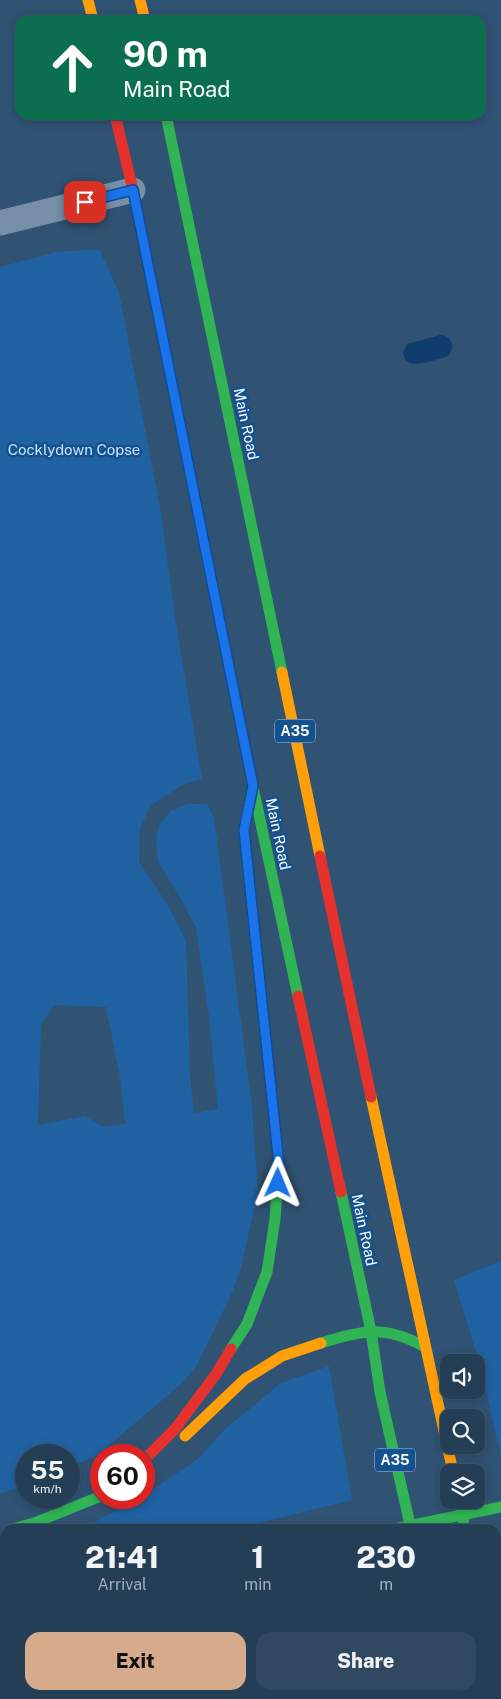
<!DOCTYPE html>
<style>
:root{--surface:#243e56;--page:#304960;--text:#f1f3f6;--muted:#a3aeb9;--line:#41576c;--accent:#d6ab8b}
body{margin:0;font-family:"Public Sans",sans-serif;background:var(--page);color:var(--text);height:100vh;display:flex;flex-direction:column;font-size:19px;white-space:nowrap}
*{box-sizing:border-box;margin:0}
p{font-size:16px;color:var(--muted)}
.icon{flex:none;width:28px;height:28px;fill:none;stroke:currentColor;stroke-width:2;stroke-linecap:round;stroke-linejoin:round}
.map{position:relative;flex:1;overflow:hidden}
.side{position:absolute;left:0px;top:1524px;width:501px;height:176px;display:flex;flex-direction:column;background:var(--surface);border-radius:15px 15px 0 0;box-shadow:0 2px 8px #0003,0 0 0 1px var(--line)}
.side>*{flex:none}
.hud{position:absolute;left:15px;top:15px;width:471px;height:105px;border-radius:15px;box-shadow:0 2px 8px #0003,0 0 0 1px var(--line);background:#0b6e4f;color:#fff;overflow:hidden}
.controls{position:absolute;left:440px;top:1354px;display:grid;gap:10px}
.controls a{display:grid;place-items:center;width:45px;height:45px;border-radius:10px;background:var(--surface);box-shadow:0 2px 8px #0003,0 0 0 1px var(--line);font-size:25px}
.speed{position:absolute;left:15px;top:1444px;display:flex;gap:10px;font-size:25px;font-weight:700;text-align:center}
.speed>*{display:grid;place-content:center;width:65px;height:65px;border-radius:50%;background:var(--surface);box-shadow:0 2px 8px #0003,0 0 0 1px var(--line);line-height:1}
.speed small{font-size:12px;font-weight:400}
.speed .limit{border:8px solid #d22;background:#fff;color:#111}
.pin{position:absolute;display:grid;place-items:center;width:42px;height:42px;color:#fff;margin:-21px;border-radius:10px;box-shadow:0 2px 8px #0006}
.me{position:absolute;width:55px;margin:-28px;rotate:1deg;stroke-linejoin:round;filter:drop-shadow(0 0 4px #0008)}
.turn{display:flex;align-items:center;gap:18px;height:105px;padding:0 25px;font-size:22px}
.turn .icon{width:65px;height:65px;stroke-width:2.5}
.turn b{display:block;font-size:35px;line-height:42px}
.eta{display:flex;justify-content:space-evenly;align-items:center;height:85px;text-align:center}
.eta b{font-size:30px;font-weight:800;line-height:35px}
.cta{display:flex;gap:10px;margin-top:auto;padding:10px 25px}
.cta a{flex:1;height:58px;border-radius:15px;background:var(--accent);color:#111;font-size:20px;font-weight:800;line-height:58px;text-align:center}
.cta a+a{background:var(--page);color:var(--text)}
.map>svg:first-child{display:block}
</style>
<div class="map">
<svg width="501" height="1699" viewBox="0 0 501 1699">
<rect width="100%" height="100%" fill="#305273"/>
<g fill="#2062a2" fill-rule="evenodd">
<path d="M99 249 119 292 161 513 175 617 202 779 184 784 151 805 140 828 139 862 169 907 186 941 190 1074 194 1113 218 1109 209 1017 196 928 181 899 158 862 156 842 159 825 171 811 187 804H207L214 817 252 1106 256 1163 258 1192 240 1272 231 1295 196 1367 182 1383 98 1455 69 1467V1455H26V1485L0 1494V267L56 252ZM54 1005 106 1007 119 1072 125 1124 103 1127 85 1116 38 1125 41 1025Z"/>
<path d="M501 1261V1457L481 1368 454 1280Z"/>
<path d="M329 1366 352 1500 235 1529H91V1524L141 1498H144V1495L198 1459 224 1430 281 1383Z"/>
<path d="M5 1672V1695H45L39 1699H0V1673Z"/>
<path d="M158 1695H395L396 1699H147Z"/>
</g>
<path fill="#103d6d" d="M440 335C452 336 456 347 448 356 441 359 416 366 409 363 405 360 404 357 403 353L407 344Z"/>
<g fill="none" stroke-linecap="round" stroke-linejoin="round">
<path stroke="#7790a7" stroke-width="25" d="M0 223 133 190"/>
<g stroke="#30b455" stroke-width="11">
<path d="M166 115 282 672"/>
<path d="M161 329 253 787 298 996"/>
<path d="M341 1192 371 1331 380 1392"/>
<path d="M321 1343C363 1330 385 1325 425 1347"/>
<path d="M231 1349 247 1324 267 1272 275 1219 279 1165 256 945"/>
<path d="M12 1529 34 1523 101 1496"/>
<path d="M394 1529 501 1507"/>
<path d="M496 1588 501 1587"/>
<path d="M0 1605 5 1604"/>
<path d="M0 1659 5 1658"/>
<path d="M496 1673 501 1695"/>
<path d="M448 1695 449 1699"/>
<path d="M101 1699 111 1695"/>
</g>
<g stroke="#ff9f0a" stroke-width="11">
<path d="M88 0 93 20"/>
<path d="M140 0 145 20"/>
<path d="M282 672 320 856"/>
<path d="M249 804 244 830 256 945"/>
<path d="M371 1097 453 1472"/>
<path d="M185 1436 245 1379 282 1356 321 1343"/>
<path d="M421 1695 422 1699"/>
</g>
<g stroke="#e5322d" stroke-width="11">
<path d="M115 115 133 190 161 329"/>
<path d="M320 856 371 1097"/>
<path d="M298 996 341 1192"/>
<path d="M144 1460 175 1429 216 1374 231 1349"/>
</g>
<g stroke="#30b455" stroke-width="11">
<path d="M380 1392 411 1529"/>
<path d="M459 1500 465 1529"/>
</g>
</g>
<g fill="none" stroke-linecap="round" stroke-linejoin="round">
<defs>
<path id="route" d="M85 202 133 190 253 786 244 830 279 1165 278 1183"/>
</defs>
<use href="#route" stroke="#114b97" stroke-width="12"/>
<use href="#route" stroke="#1a73e8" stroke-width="9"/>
</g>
<g text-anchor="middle" stroke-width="5" stroke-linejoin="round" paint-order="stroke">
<g fill="#14528f" stroke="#b8cbdd" stroke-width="1">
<rect x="275" y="719.5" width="40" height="23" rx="4"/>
<rect x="375" y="1448.5" width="40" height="23" rx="4"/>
</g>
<g font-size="14" font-weight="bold" fill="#fff">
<text x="295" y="736">A35</text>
<text x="395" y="1465">A35</text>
</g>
<g font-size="15" fill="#fff" stroke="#14528f">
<text transform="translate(246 424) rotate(78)" y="5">Main Road</text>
<text transform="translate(278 834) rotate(78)" y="5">Main Road</text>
<text transform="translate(364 1230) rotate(78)" y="5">Main Road</text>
</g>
<g font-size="15" fill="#c7e2fc" stroke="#14528f">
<text x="74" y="455">Cocklydown Copse</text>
</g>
</g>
</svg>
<div class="controls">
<a><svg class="icon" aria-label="sound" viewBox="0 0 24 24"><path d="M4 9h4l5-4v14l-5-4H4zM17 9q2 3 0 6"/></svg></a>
<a><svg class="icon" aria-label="search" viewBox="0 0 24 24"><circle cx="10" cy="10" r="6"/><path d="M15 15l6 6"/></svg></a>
<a><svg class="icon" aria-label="layers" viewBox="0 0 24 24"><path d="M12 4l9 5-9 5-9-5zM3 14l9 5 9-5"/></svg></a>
</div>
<div class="speed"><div>55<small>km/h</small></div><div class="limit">60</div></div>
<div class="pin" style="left:85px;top:202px;background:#d93025"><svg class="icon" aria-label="arrive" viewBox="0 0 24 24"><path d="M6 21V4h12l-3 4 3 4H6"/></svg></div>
<svg class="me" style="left:278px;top:1183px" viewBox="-20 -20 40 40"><path d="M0-17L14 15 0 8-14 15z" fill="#1a73e8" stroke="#fff" stroke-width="4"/></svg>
<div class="hud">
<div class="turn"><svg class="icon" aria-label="ahead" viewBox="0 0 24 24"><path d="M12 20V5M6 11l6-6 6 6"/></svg><div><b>90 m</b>Main Road</div></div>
</div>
<section class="side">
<div class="eta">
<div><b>21:41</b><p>Arrival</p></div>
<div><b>1</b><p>min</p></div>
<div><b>230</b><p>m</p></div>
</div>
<div class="cta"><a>Exit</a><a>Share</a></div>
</section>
</div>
